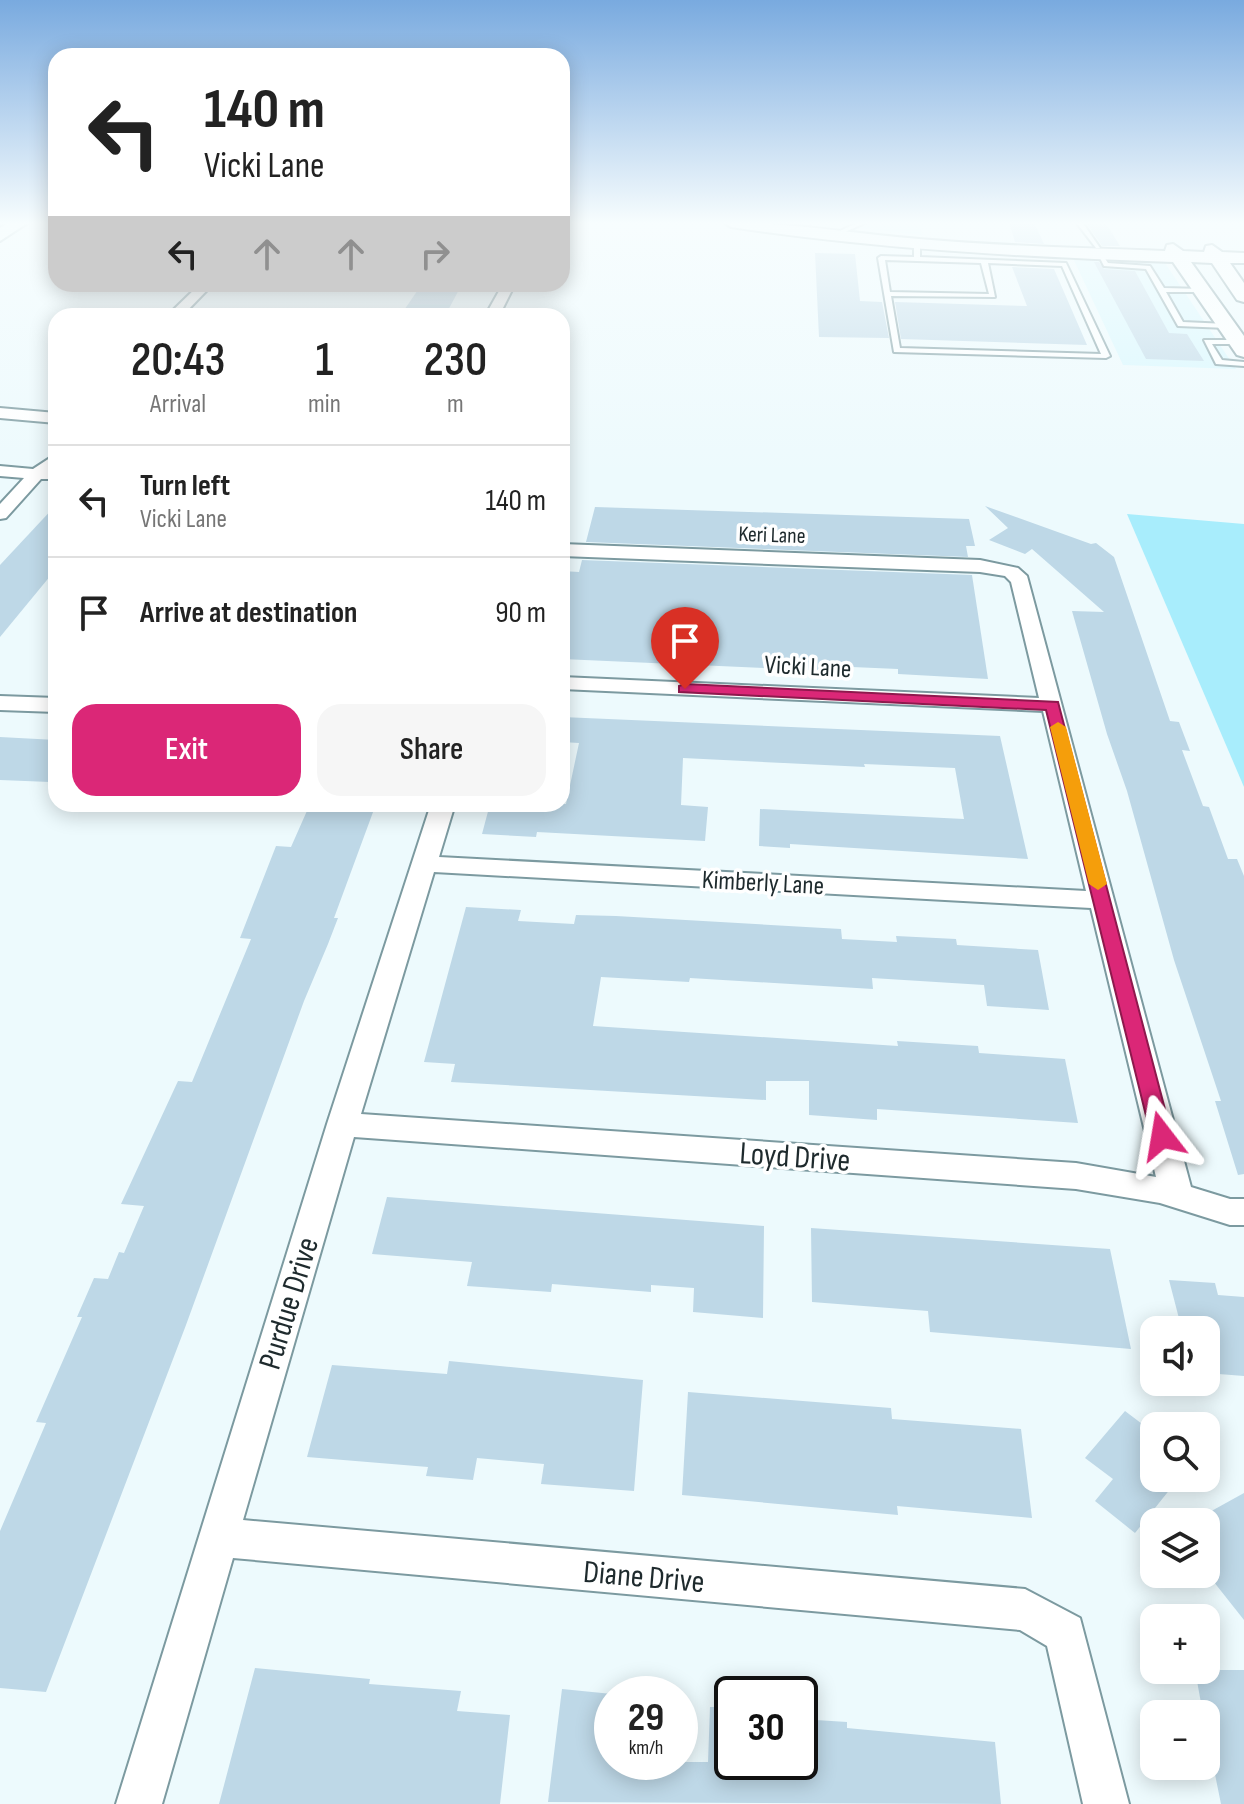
<!DOCTYPE html>
<meta charset="utf-8">
<style>
:root{--surface:#fff;--page:#f6f6f6;--text:#222;--muted:#767676;--line:#e0e0e0;--accent:#db2777}
body{margin:0;font-family:"Sofia Sans Condensed",sans-serif;background:var(--page);color:var(--text);height:100vh;display:flex;flex-direction:column;font-size:30px;white-space:nowrap}
*{box-sizing:border-box;margin:0}
p{font-size:26px;color:var(--muted)}
.icon{flex:none;width:44px;height:44px;fill:none;stroke:currentColor;stroke-width:2;stroke-linecap:round;stroke-linejoin:round}
.map{position:relative;flex:1;overflow:hidden}
.sheet{position:absolute;left:48px;top:308px;width:522px;height:504px;display:flex;flex-direction:column;background:var(--surface);border-radius:24px;box-shadow:0 4px 20px #0003}
.sheet>*{flex:none}
.top-card{position:absolute;left:48px;top:48px;width:522px;height:244px;border-radius:24px;box-shadow:0 4px 20px #0003;background:#fff;color:var(--text);overflow:hidden}
.fabs{position:absolute;left:1140px;top:1316px;display:grid;gap:16px}
.fabs a{display:grid;place-items:center;width:80px;height:80px;border-radius:16px;background:var(--surface);box-shadow:0 4px 20px #0003;font-size:40px}
.speed{position:absolute;left:594px;top:1676px;display:flex;gap:16px;font-size:40px;font-weight:700;text-align:center}
.speed>*{display:grid;place-content:center;width:104px;height:104px;border-radius:50%;background:var(--surface);box-shadow:0 4px 20px #0003;line-height:1}
.speed small{font-size:20px;font-weight:400}
.speed .limit{border:4px solid #111;border-radius:12px;background:#fff;color:#111}
.pin{position:absolute;display:grid;place-items:center;width:68px;height:68px;color:#fff;margin:-82px -34px;border-radius:50% 50% 50% 0;rotate:-45deg;box-shadow:0 0 8px #0007}
.pin .icon{rotate:45deg}
.me{position:absolute;width:88px;margin:-44px;rotate:346deg;stroke-linejoin:round;filter:drop-shadow(0 0 6px #0008)}
.turn{display:flex;align-items:center;gap:28px;height:168px;padding:0 24px;font-size:36px}
.turn .icon{width:104px;height:104px;stroke-width:2.5}
.turn b{display:block;font-size:56px;line-height:68px}
.lanes{display:flex;align-items:center;height:76px;padding:0 24px;background:#0003;justify-content:center;gap:40px;direction:ltr}
.lanes .off{opacity:.35}
.eta{display:flex;justify-content:space-evenly;align-items:center;height:136px;text-align:center}
.eta b{font-size:48px;font-weight:600;line-height:56px}
.cta{display:flex;gap:16px;margin-top:auto;padding:16px 24px}
.cta a{flex:1;height:92px;border-radius:24px;background:var(--accent);color:#fff;font-size:32px;font-weight:600;line-height:92px;text-align:center}
.cta a+a{background:var(--page);color:var(--text)}
ul{padding:0;list-style:none}
li{display:flex;align-items:center;gap:24px;height:112px;padding:0 24px;border-top:2px solid var(--line)}
li div{flex:1}
li b{display:block;font-size:30px}
li em{font-style:normal}
.map>svg:first-child{display:block}
</style>
<div class="map">
<svg width="1244" height="1804" viewBox="0 0 1244 1804">
<rect width="100%" height="100%" fill="#edfafd"/>
<g fill="#d6f7fe">
<path d="M810 222H919L922 235 834 225Z"/>
<path d="M1072 256 1163 260 1236 369 1123 365Z"/>
</g>
<path fill="#a8edfc" d="M1127 514 1244 524V787Z"/>
<g fill="#bed8e7">
<path d="M1009 222H1034L1044 244 1015 242Z"/>
<path d="M1087 224 1107 225 1120 246H1102Z"/>
<path d="M815 253 855 254 860 301 882 302 889 338 819 337Z"/>
<path d="M1094 262H1099L1104 269 1135 271 1169 333 1187 334 1204 361 1146 359Z"/>
<path d="M1012 267 1054 269 1087 345 901 339 895 302 1027 306Z"/>
<path d="M422 284H462L445 316H400Z"/>
<path d="M56 505V569L0 637V565Z"/>
<path d="M985 506 1091 544 1096 543 1114 557 1170 721 1179 722 1190 751 1182 750 1203 806 1209 807 1228 859H1237L1244 876V1174L1238 1175 1215 1101H1221L1174 960 1127 791 1107 734 1072 611 1104 612 1032 549 1025 554 989 540 1008 528Z"/>
<path d="M595 507 969 519 975 546H966L968 557 586 542Z"/>
<path d="M582 560 972 575 988 679 898 674V669L852 667V672L562 659V571L579 572Z"/>
<path d="M562 717 1000 736 1028 859 790 844V848L759 846 760 809 964 819 955 768 864 764 865 767 683 758 681 805 708 807 705 841 537 832 536 837 482 834 490 804H566L579 743 562 742Z"/>
<path d="M0 737 56 740V773L50 782 0 780Z"/>
<path d="M310 804H376L334 918H338L328 944 304 1001 186 1325 46 1692 0 1688V1531L46 1423 36 1422 82 1317H77L94 1278 108 1279 119 1252 124 1253 144 1206 121 1204 178 1081 192 1082 251 939 240 938 276 846 291 847Z"/>
<path d="M466 907 521 910 518 921 574 924 576 915 616 916 841 929 842 939 897 942 896 936 956 939 957 945 1038 950 1049 1010 987 1006 984 985 872 978 873 989 690 978 689 982 601 977 593 1026 898 1046 897 1041 978 1046 979 1053 1065 1059 1078 1123 877 1109V1120L809 1115V1081H766V1100L451 1082 455 1064 424 1062Z"/>
<path d="M387 1197 764 1226 763 1318 693 1312 694 1288 651 1285V1292L552 1284 551 1292 467 1286 472 1262 372 1254Z"/>
<path d="M811 1228 1110 1249 1131 1349 930 1332 928 1311 812 1302Z"/>
<path d="M1169 1280 1215 1283 1218 1295 1244 1297V1376L1206 1373V1330H1182Z"/>
<path d="M449 1361 643 1380 634 1491 541 1484 544 1464 477 1458 473 1480 426 1476 428 1467 307 1457 332 1365 447 1374Z"/>
<path d="M688 1392 891 1408 892 1419 1021 1429 1032 1518 897 1506 898 1515 682 1495Z"/>
<path d="M1125 1411 1154 1433V1478H1179L1135 1533 1095 1501 1113 1479 1085 1458Z"/>
<path d="M1244 1493V1620L1206 1572V1514Z"/>
<path d="M255 1668 370 1679 369 1684 461 1691 457 1711 510 1715 500 1804H219Z"/>
<path d="M1195 1670H1244V1804H1221L1206 1730V1714H1203Z"/>
<path d="M562 1689 612 1694V1762H708L710 1707H732V1762H800V1719L847 1722V1728L995 1742 1001 1804 548 1802Z"/>
</g>
<g fill="none" stroke-linecap="round" stroke-linejoin="round">
<defs>
<g id="lane">
<path d="M859 222H867L845 232 840 231Z"/>
<path d="M1076 222H1082L1100 248H1096Z"/>
<path d="M917 244 920 246V257L1066 263 1110 356 1106 358 894 352 878 258 881 256 914 257V246ZM885 260 981 263 989 294 890 292ZM988 263 1062 266 1101 354 900 348 891 296 995 297Z"/>
<path d="M1098 254H1102L1108 263 1150 266 1164 288 1203 289 1201 292H1166L1183 322 1227 324 1231 326 1227 328 1178 326 1146 269 1104 266Z"/>
<path d="M1204 340H1241L1242 342 1238 344H1212L1222 360 1244 362V366L1216 364Z"/>
</g>
<g id="street">
<path d="M200 284H213L182 316H167Z"/>
<path d="M503 284H515L499 316H485Z"/>
<path d="M0 408 56 413V423L0 418Z"/>
<path d="M56 454V467L51 471 56 474 54 479H41L6 518 0 519V504L24 478 0 476V466L33 469Z"/>
<path d="M562 544 980 560 1018 568 1027 576 1191 1187 1230 1199H1244V1225H1230L1160 1203 1076 1189 354 1137 243 1520 1025 1589 1080 1618 1129 1804H1083L1047 1646 1020 1630 233 1558 162 1804H116L327 1124 431 804H455L439 857 1086 891 1043 711 562 689V677L1039 698 1011 582 1005 576 980 572 562 556ZM434 872 1091 908 1156 1177 1076 1163 361 1114Z"/>
<path d="M0 696 56 698V712L0 710Z"/>
</g>
<g id="secondary">
<path d="M10 222H29L0 241V228Z"/>
<path d="M723 222C788 222 854 234 919 239 1001 246 1083 248 1165 251L1167 245 1173 244 1183 251 1204 252 1206 246 1212 245 1222 252 1244 253V263H1230L1244 283V302L1237 300 1212 263 1191 262 1244 336V357L1237 355 1173 262C1025 257 878 249 731 227Z"/>
</g>
</defs>
<use href="#lane" stroke="#7c9aa0" stroke-width="4"/>
<use href="#street" stroke="#7c9aa0" stroke-width="4"/>
<use href="#secondary" stroke="#7c9aa0" stroke-width="4"/>
<use href="#lane" fill="#fff" fill-rule="evenodd"/>
<use href="#street" fill="#fff" fill-rule="evenodd"/>
<use href="#secondary" fill="#fff" fill-rule="evenodd"/>
</g>
<linearGradient id="sky" x2="0" y2="1"><stop stop-color="#79aadf"/><stop offset="0.47" stop-color="#f7fdfe"/><stop offset="1" stop-color="#f7fdfe" stop-opacity="0"/></linearGradient>
<rect width="1244" height="474" fill="url(#sky)"/>
<path fill="#db2777" stroke="#8e194d" stroke-width="2" d="M685 684 1058 702 1172 1136 1169 1142 1162 1145 1154 1142 1151 1136 1046 710 679 692V686Z"/>
<path fill="#f59e0b" d="M1058 722 1066 727 1107 884 1098 890 1089 884 1050 727Z"/>
<g text-anchor="middle" stroke-width="7" stroke-linejoin="round" paint-order="stroke">
<g font-size="22" fill="#1e2a2d" stroke="#fff">
<text transform="translate(772 534) rotate(2)" y="8">Keri Lane</text>
</g>
<g font-size="26" fill="#1e2a2d" stroke="#fff">
<text transform="translate(808 666) rotate(3)" y="9">Vicki Lane</text>
<text transform="translate(763 882) rotate(3)" y="9">Kimberly Lane</text>
</g>
<g font-size="32" fill="#1e2a2d" stroke="#fff">
<text transform="translate(795 1156) rotate(4)" y="11">Loyd Drive</text>
<text transform="translate(288 1303) rotate(-73)" y="11">Purdue Drive</text>
<text transform="translate(644 1576) rotate(5)" y="11">Diane Drive</text>
</g>
</g>
</svg>
<div class="fabs">
<a><svg class="icon" aria-label="sound" viewBox="0 0 24 24"><path d="M4 9h4l5-4v14l-5-4H4zM17 9q2 3 0 6"/></svg></a>
<a><svg class="icon" aria-label="search" viewBox="0 0 24 24"><circle cx="10" cy="10" r="6"/><path d="M15 15l6 6"/></svg></a>
<a><svg class="icon" aria-label="layers" viewBox="0 0 24 24"><path d="M12 4l9 5-9 5-9-5zM3 14l9 5 9-5"/></svg></a>
<a>+</a>
<a>−</a>
</div>
<div class="speed"><div>29<small>km/h</small></div><div class="limit">30</div></div>
<div class="pin" style="left:685px;top:689px;background:#d93025"><svg class="icon" aria-label="arrive" viewBox="0 0 24 24"><path d="M6 21V4h12l-3 4 3 4H6"/></svg></div>
<svg class="me" style="left:1162px;top:1136px" viewBox="-20 -20 40 40"><path d="M0-17L14 15 0 8-14 15z" fill="#db2777" stroke="#fff" stroke-width="4"/></svg>
<div class="top-card">
<div class="turn"><svg class="icon" aria-label="left" viewBox="0 0 24 24"><path d="M17 20v-9H6M10 6l-5 5 5 5"/></svg><div><b>140 m</b>Vicki Lane</div></div>
<div class="lanes"><svg class="icon" aria-label="left" viewBox="0 0 24 24"><path d="M17 20v-9H6M10 6l-5 5 5 5"/></svg><svg class="icon off" aria-label="ahead" viewBox="0 0 24 24"><path d="M12 20V5M6 11l6-6 6 6"/></svg><svg class="icon off" aria-label="ahead" viewBox="0 0 24 24"><path d="M12 20V5M6 11l6-6 6 6"/></svg><svg class="icon off" aria-label="right" viewBox="0 0 24 24"><path d="M7 20v-9h11M14 6l5 5-5 5"/></svg></div>
</div>
<section class="sheet">
<div class="eta">
<div><b>20:43</b><p>Arrival</p></div>
<div><b>1</b><p>min</p></div>
<div><b>230</b><p>m</p></div>
</div>
<ul>
<li><svg class="icon" aria-label="left" viewBox="0 0 24 24"><path d="M17 20v-9H6M10 6l-5 5 5 5"/></svg><div><b>Turn left</b><p>Vicki Lane</p></div><em>140 m</em></li>
<li><svg class="icon" aria-label="arrive" viewBox="0 0 24 24"><path d="M6 21V4h12l-3 4 3 4H6"/></svg><div><b>Arrive at destination</b></div><em>90 m</em></li>
</ul>
<div class="cta"><a>Exit</a><a>Share</a></div>
</section>
</div>
